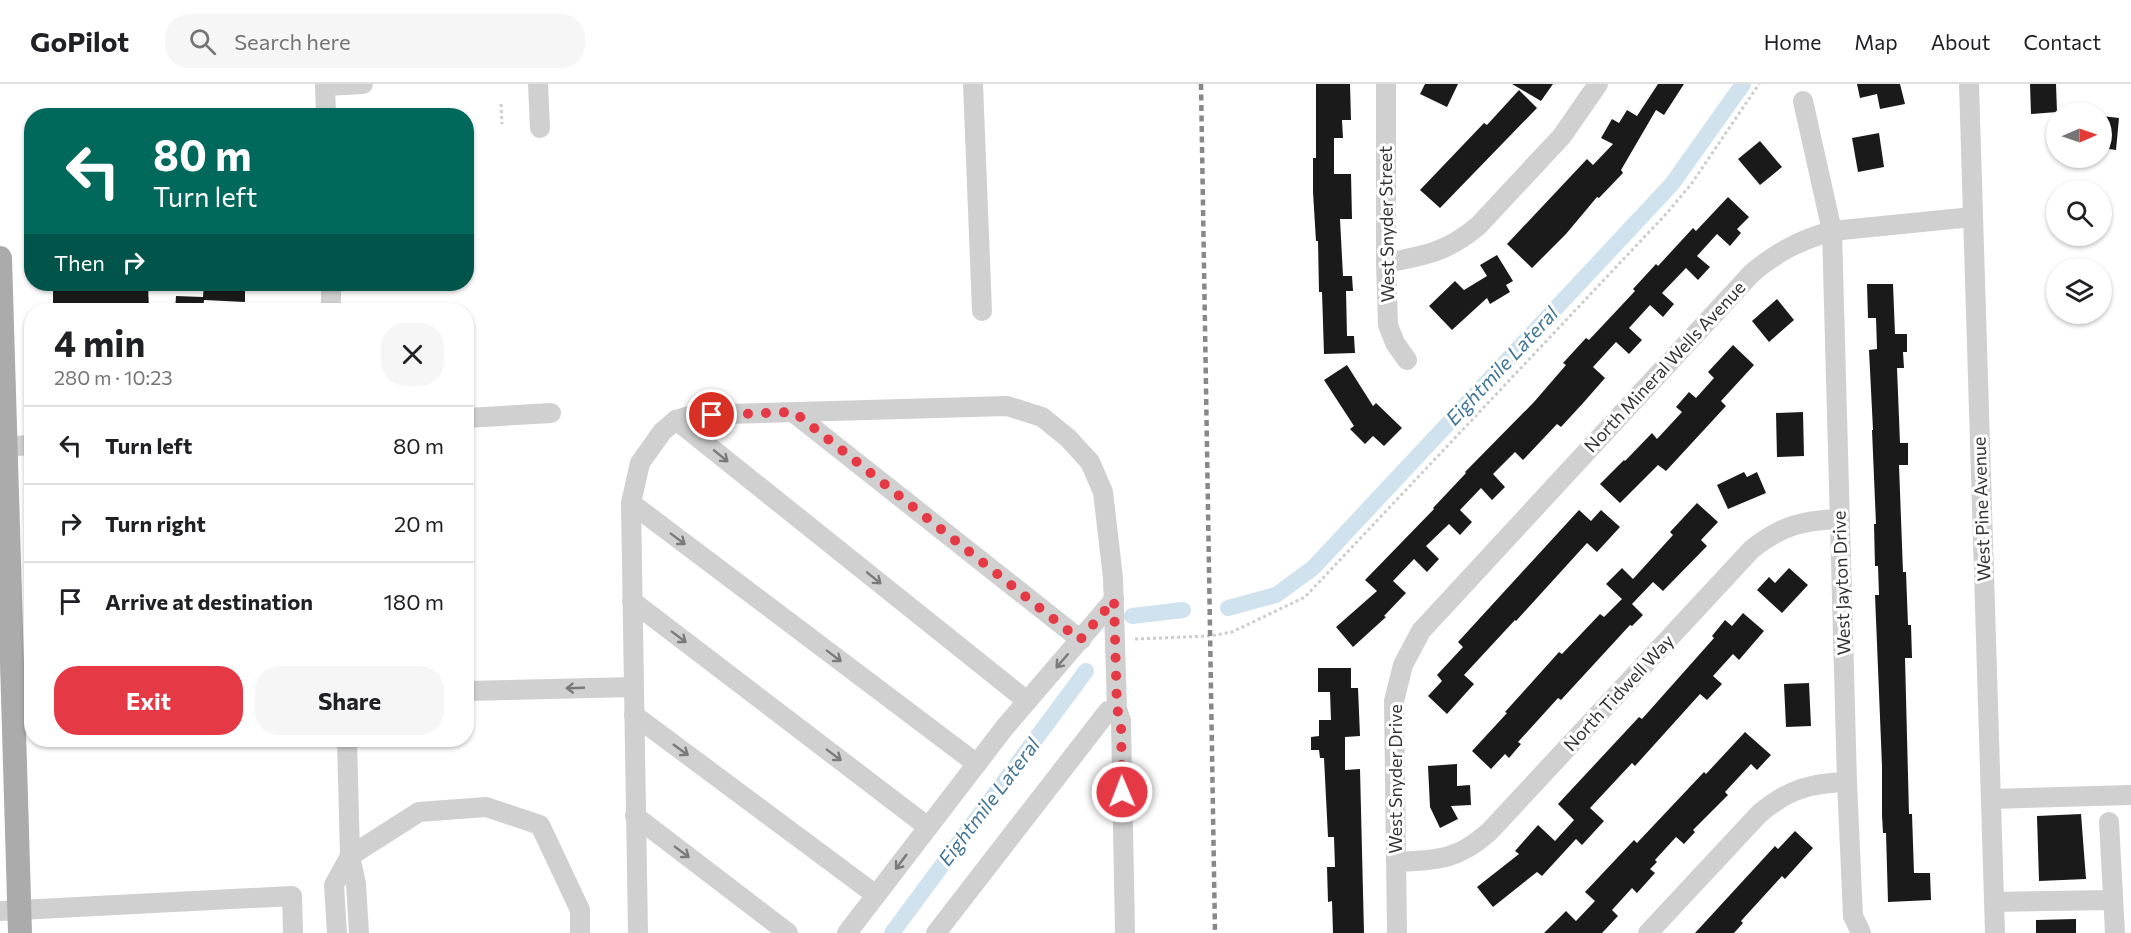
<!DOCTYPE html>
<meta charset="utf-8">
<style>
:root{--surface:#fff;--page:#f6f6f6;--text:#202124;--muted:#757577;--line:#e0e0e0;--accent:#e63946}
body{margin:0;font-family:Commissioner,sans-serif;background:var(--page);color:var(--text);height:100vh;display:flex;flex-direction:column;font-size:22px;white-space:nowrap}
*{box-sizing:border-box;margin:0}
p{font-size:20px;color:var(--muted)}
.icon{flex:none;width:33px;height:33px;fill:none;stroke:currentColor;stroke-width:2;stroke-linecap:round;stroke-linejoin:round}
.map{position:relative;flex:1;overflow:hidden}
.panel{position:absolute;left:24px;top:219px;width:450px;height:444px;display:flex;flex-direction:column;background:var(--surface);border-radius:24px;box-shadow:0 2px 4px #0004}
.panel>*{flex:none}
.top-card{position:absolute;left:24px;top:24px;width:450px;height:183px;border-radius:24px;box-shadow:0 2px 4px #0004;background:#00695c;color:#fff;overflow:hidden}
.needle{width:39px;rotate:88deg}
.tools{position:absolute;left:2046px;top:18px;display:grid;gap:12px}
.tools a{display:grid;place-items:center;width:66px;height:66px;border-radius:50%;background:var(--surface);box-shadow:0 2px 4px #0004;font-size:30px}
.pin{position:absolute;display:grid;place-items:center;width:51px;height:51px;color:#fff;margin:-26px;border:3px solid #fff;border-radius:50%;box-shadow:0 2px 6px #0007}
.me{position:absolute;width:66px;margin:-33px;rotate:359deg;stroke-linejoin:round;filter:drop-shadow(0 0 4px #0008)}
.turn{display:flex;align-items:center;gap:21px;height:126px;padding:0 30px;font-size:27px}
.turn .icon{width:78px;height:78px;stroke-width:2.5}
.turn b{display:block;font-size:42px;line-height:51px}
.then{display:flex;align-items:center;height:57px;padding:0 30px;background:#0003;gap:12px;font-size:22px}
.round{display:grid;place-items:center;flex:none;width:63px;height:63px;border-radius:24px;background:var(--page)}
.headline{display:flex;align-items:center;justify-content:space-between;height:102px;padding:0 30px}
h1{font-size:36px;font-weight:700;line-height:45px}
.cta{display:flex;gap:12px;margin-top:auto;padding:12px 30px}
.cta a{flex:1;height:69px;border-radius:24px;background:var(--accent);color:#fff;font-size:24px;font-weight:700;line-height:69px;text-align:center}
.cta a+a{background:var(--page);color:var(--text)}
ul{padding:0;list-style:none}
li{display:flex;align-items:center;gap:18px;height:78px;padding:0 30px;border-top:2px solid var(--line)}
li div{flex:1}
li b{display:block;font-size:22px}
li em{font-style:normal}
header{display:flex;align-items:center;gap:36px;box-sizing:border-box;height:84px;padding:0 30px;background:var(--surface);border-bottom:2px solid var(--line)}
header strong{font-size:28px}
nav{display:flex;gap:33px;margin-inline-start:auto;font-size:21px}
.search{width:420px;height:54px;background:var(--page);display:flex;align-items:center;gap:15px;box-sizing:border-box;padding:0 21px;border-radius:24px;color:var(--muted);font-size:22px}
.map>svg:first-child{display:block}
</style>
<header>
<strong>GoPilot</strong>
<div class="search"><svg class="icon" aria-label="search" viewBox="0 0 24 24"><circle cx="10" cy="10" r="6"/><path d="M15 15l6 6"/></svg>Search here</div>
<nav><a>Home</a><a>Map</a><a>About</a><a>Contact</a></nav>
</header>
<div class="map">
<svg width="2131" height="849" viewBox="0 0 2131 849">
<rect width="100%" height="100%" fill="#fff"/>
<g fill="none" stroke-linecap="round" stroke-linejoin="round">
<g stroke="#cfe2ee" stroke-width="16">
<path d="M1228 524 1276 511 1313 484 1672 100 1743 0"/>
<path d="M1132 532 1183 526"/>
<path d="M892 849 1086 587"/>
</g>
</g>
<g fill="#1a1a1a">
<path d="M1316 0H1350L1351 36H1342L1343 54H1334V90H1351L1352 135H1340L1343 192H1352L1353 207H1346L1347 252H1354L1355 269 1324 270 1322 208H1319L1318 157H1316L1313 108V74H1316Z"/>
<path d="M1425 0H1458L1447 23 1420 10Z"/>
<path d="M1512 0H1553L1541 17Z"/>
<path d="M1658 0H1684L1664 31 1656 26 1621 86 1623 89 1599 114 1597 113 1566 150 1532 184 1507 160 1587 75 1593 81 1613 60 1601 54 1612 35 1619 39 1627 26 1637 32Z"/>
<path d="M1857 0H1900L1905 20 1880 25 1877 10 1860 14Z"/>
<path d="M2030 0H2056L2057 28 2031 30Z"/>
<path d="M1519 6 1537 24 1440 124 1420 106 1484 39 1487 41Z"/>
<path d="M2102 32 2119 34 2116 66 2102 64Z"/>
<path d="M1879 49 1884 83 1858 88 1852 54Z"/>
<path d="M1760 57 1782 83 1760 101 1738 75Z"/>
<path d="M1728 113 1749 133 1737 145 1741 149 1730 162 1717 150 1697 172 1710 183 1698 196 1686 184 1662 209 1674 220 1663 233 1650 221 1629 244 1642 256 1629 270 1616 258 1593 283 1605 294 1584 318 1561 343 1557 340 1523 376 1515 368 1493 390 1505 403 1492 416 1481 404 1460 426 1472 438 1460 451 1449 440 1426 462 1439 475 1427 488 1414 475 1393 497 1406 509 1384 532 1386 533 1353 563 1336 543 1377 507 1365 496 1434 425 1433 424 1466 389 1465 388 1534 318 1566 281 1563 279 1586 254 1589 256 1635 207 1633 205 1656 180 1658 182 1693 144 1696 147Z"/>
<path d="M1497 171 1513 197 1506 201 1510 208 1490 220 1487 214 1452 246 1429 222 1455 197 1464 206 1487 192 1480 181Z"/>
<path d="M53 200H148L149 226H53Z"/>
<path d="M204 200H245V218L204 216 203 226H175L176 212 203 213Z"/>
<path d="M1867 200H1893L1895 250H1907V268H1903L1904 284H1897L1900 359H1908V381H1899L1903 488H1906L1908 541H1911L1912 574H1905L1909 730H1912L1914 789H1930L1931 816 1888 818 1886 749H1883L1882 731V682L1875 511H1879L1878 482H1875L1874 440H1876L1872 346H1873L1869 266 1877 265 1876 234H1868Z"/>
<path d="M1777 215 1794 236 1769 258 1752 237Z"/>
<path d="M1733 261 1754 281 1721 317 1726 322 1666 387 1658 381 1620 419 1600 400 1624 376 1625 377 1652 349 1657 355 1682 328 1676 323 1689 308 1696 314 1714 294 1708 288Z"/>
<path d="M1347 281 1373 322 1376 319 1402 344 1384 362 1373 352 1365 360 1350 345 1354 342 1324 296Z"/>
<path d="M1803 328 1804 372 1777 373 1776 329Z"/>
<path d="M1744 388 1747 393 1757 388 1766 409 1728 425 1717 401Z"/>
<path d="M1697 419 1718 438 1701 456 1707 462 1663 507 1653 498 1632 520 1643 531 1632 542 1630 541 1561 616 1558 614 1518 658 1521 660 1509 674 1505 670 1491 685 1472 667 1507 629 1505 628 1559 568 1562 570 1600 530 1604 533 1622 515 1606 500 1622 484 1633 495 1673 451 1670 448Z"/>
<path d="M1579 426 1591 437 1601 426 1620 443 1597 468 1587 459 1516 537 1515 536 1464 591 1474 600 1447 630 1428 612 1442 597 1437 591 1463 563 1458 558Z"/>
<path d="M1789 484 1808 501 1782 529 1757 506 1769 493 1775 499Z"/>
<path d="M1743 529 1764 547 1739 576 1733 570 1713 592 1722 600 1707 616 1700 610 1635 682 1632 679 1590 724 1604 737 1582 761 1576 755 1542 792 1537 788 1493 823 1477 803 1519 770 1515 767 1538 741 1555 757 1574 736 1558 720 1639 633 1642 635 1714 554 1712 552 1725 536 1732 542Z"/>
<path d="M1318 584H1351V604H1358L1360 652 1345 653V686L1360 685 1364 849H1333L1332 817 1328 818 1327 783H1335L1334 753H1328L1324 674H1320L1319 666H1311V653L1319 652V636H1331L1330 608H1318Z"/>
<path d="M1809 599 1811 642 1786 643 1784 600Z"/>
<path d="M1745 648 1771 671 1757 686 1751 680 1725 708 1728 711 1693 746 1695 748 1684 760 1676 753 1655 776 1657 778 1650 785 1655 789 1637 809 1632 804 1612 826 1618 832 1602 849H1544L1566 827 1576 837 1595 817 1585 808 1634 756 1637 759 1704 688 1706 690Z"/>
<path d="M1457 680V702L1470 701 1471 721 1451 722 1458 735 1440 744 1430 723 1428 682Z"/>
<path d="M2081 730 2086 795 2039 797 2037 732Z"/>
<path d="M1795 747 1813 764 1785 795 1782 792 1741 837 1743 839 1734 849H1695L1775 762 1778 765Z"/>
<path d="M2076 835V849H2036V836Z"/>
</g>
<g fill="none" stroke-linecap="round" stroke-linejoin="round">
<g stroke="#cdcdcd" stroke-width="3" stroke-dasharray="3 3" stroke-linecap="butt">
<path d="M501 20 502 40"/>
<path d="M1135 555 1210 552 1232 548 1305 513 1667 129 1692 99 1759 0"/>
</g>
<g stroke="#d0d0d0" stroke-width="20">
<path d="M325 0 326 32"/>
<path d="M538 0 540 44"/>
<path d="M973 0 982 227"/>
<path d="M1386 0V179L1388 241 1395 259 1407 276"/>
<path d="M1969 0 1995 849"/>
<path d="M325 2 363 0"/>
<path d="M1803 17 1832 147 1847 698 1853 832 1861 849"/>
<path d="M1386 179C1424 172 1448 168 1479 141L1562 52 1598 0"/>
<path d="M331 200V226"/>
<path d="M794 329 1081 556"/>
<path d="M466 334 551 329"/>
<path d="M676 336 1027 617"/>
<path d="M0 363 32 361"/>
<path d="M631 419 977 680"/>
<path d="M632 517 928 743"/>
<path d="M466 607 633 603"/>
<path d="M13 616H32"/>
<path d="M634 631 876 811"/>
<path d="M347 656 350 772 356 800 359 849"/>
<path d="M1991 715 2131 711"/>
<path d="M635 732 788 849"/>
<path d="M2109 738 2115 849"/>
<path d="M1396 778C1437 776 1456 777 1489 748L1752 465C1781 442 1803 436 1840 435"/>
<path d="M1995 818 2113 816"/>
<path d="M0 827 292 812 293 849"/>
<path d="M337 849 334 801 350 772 419 728 486 723 540 741 580 826V849"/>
<path d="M638 849 631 419 640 379 662 348 676 336 692 331 1007 322 1042 333 1068 354 1090 378 1103 408 1113 494 1117 625"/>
<path d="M847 849 1005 643 1114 516"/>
<path d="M936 849 1108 627 1117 625 1121 637 1125 849"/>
<path d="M1397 849 1394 617 1403 581 1421 547 1752 189C1777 168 1800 156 1832 147L1972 133"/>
<path d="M1648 849 1760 729C1789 705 1811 699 1847 698"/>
</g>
<path stroke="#ababab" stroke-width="24" d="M0 174 20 849"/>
<path stroke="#888" stroke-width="4.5" stroke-dasharray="6 4.5" stroke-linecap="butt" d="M1201 0 1215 849"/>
</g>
<defs><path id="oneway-shaft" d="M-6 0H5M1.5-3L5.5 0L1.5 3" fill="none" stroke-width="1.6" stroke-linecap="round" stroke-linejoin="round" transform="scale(1.5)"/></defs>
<g stroke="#7a7a7a">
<use href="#oneway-shaft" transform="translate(721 372) rotate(39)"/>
<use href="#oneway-shaft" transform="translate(678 455) rotate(37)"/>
<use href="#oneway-shaft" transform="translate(874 494) rotate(39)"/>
<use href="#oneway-shaft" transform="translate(679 553) rotate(37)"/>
<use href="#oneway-shaft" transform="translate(834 572) rotate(37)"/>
<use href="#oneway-shaft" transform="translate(1062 577) rotate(131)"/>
<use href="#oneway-shaft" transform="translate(575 604) rotate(178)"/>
<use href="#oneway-shaft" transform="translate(681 666) rotate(36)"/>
<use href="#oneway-shaft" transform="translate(834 671) rotate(37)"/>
<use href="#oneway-shaft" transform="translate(682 768) rotate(37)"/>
<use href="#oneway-shaft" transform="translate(901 778) rotate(127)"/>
</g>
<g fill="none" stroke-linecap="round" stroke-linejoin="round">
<path stroke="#e63946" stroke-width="10" stroke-dasharray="0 18" d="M712 331 794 328 1080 556 1114 516 1117 625 1121 637 1122 708"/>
</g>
<g text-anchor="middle" stroke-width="6" stroke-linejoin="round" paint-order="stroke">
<g font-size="18" fill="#333" stroke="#fff">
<text transform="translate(1387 140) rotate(-91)" y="6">West Snyder Street</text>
<text transform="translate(1665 283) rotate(-47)" y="6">North Mineral Wells Avenue</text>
<text transform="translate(1982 425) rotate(-92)" y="6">West Pine Avenue</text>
<text transform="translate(1842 499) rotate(-92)" y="6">West Jayton Drive</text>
<text transform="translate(1619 609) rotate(-47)" y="6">North Tidwell Way</text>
<text transform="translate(1396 695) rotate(-90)" y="6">West Snyder Drive</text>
</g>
<g font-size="20" font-style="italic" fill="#3f7597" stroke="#fff">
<text transform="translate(1502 282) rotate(-47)" y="7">Eightmile Lateral</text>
<text transform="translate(989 718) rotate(-53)" y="7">Eightmile Lateral</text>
</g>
</g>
</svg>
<div class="tools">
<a><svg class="needle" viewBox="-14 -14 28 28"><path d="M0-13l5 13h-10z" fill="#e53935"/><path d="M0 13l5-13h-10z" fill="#757577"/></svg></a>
<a><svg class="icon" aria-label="search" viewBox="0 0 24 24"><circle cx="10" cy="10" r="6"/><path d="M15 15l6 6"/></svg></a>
<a><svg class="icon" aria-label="layers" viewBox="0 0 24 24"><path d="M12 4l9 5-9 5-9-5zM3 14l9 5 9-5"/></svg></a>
</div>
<div class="pin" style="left:712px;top:331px;background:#d93025"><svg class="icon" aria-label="arrive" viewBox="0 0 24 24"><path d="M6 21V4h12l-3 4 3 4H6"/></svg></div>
<svg class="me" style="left:1122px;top:708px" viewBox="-20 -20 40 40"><circle r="17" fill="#e63946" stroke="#fff" stroke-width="3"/><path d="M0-11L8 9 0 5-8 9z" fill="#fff"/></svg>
<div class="top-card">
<div class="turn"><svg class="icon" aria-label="left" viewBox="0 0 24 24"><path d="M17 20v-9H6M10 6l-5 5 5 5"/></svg><div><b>80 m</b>Turn left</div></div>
<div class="then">Then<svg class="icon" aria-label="right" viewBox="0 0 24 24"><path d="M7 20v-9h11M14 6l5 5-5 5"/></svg></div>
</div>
<section class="panel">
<div class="headline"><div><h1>4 min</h1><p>280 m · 10:23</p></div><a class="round"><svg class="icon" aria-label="close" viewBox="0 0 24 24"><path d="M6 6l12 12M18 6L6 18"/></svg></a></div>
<ul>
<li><svg class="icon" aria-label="left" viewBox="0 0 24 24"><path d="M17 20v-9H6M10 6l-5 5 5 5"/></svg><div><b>Turn left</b></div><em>80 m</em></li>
<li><svg class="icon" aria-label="right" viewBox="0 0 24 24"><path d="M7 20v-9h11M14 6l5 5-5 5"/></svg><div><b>Turn right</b></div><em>20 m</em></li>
<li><svg class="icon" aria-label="arrive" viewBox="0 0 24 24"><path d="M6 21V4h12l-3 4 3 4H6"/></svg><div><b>Arrive at destination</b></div><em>180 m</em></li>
</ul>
<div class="cta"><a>Exit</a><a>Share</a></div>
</section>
</div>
